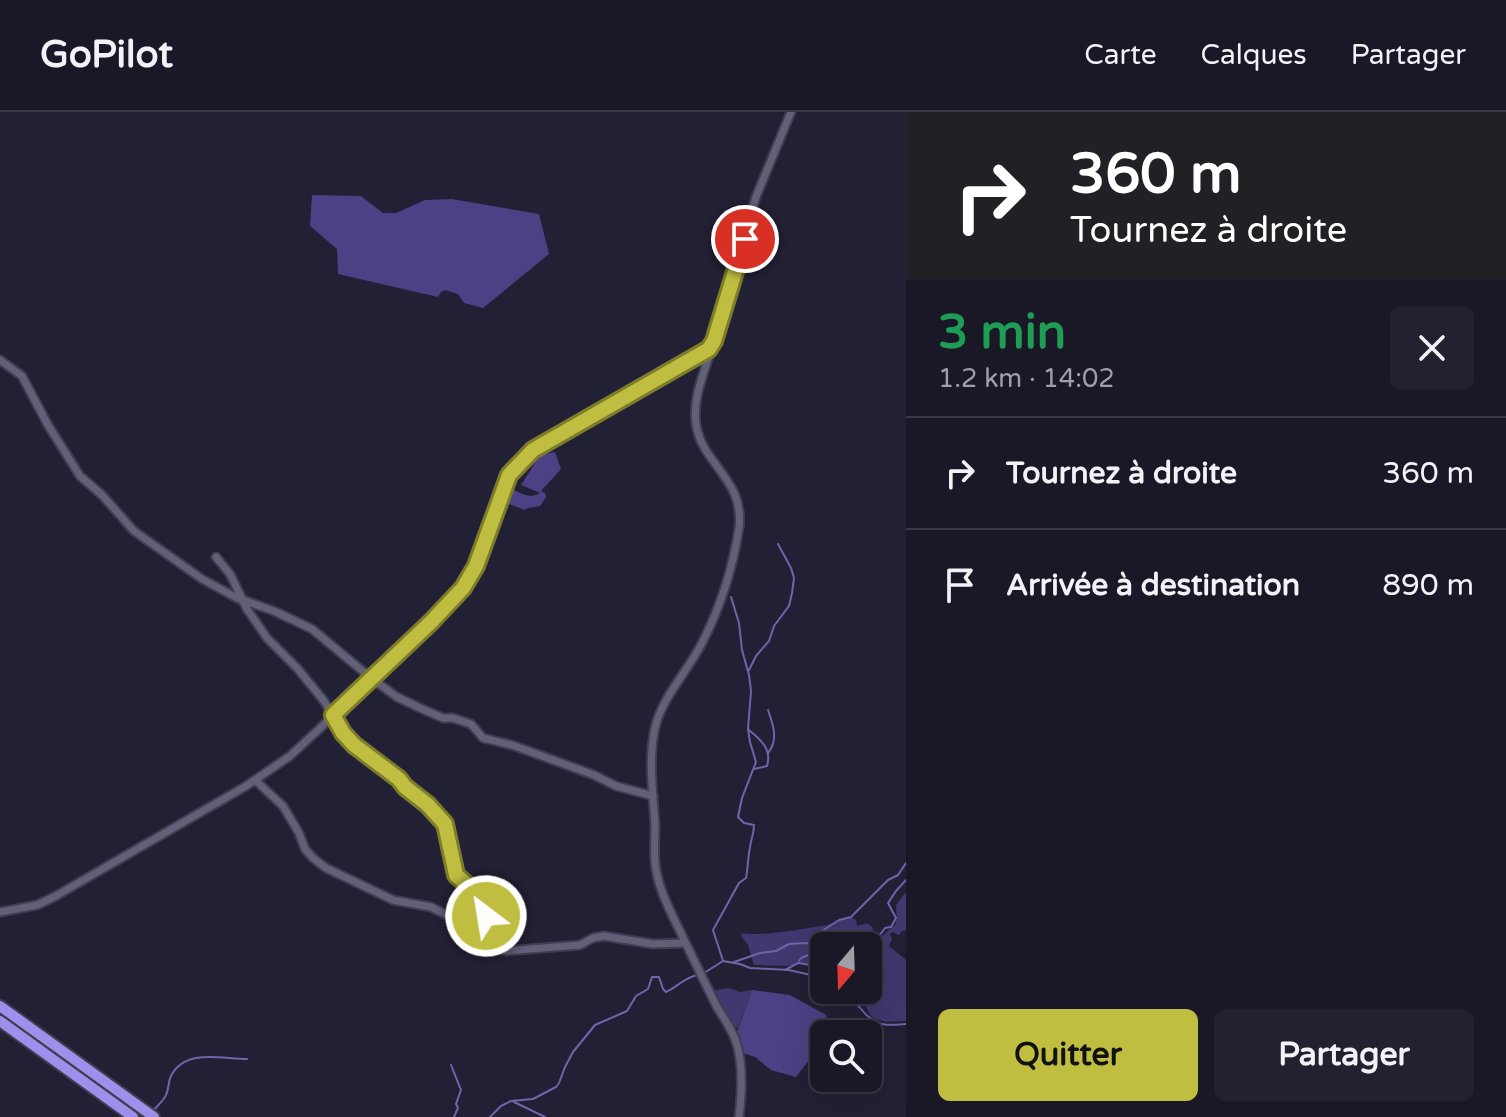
<!DOCTYPE html>
<html lang="fr">
<meta charset="utf-8">
<style>
:root{--surface:#1a1827;--page:#23212f;--text:#f1f3f6;--muted:#9fa0a7;--line:#383744;--accent:#c0be41}
body{margin:0;font-family:"Varela Round",sans-serif;background:var(--page);color:var(--text);height:100vh;display:flex;flex-direction:column;font-size:30px;white-space:nowrap}
*{box-sizing:border-box;margin:0}
p{font-size:26px;color:var(--muted)}
.icon{flex:none;width:44px;height:44px;fill:none;stroke:currentColor;stroke-width:2;stroke-linecap:round;stroke-linejoin:round}
.map{position:relative;flex:1;overflow:hidden}
.sheet{display:flex;flex-direction:column;background:var(--surface);width:600px}
.sheet>*{flex:none}
.top-card{background:#202124;color:#fff;overflow:hidden}
.needle{width:52px;rotate:199deg}
.fabs{position:absolute;left:810px;top:820px;display:grid;gap:16px}
.fabs a{display:grid;place-items:center;width:72px;height:72px;border-radius:12px;background:var(--surface);box-shadow:0 8px 32px #0002,0 0 0 2px var(--line);font-size:40px}
.pin{position:absolute;display:grid;place-items:center;width:68px;height:68px;color:#fff;margin:-34px;border:4px solid #fff;border-radius:50%;box-shadow:0 2px 8px #0007}
.me{position:absolute;width:88px;margin:-44px;rotate:329deg;stroke-linejoin:round;filter:drop-shadow(0 0 6px #0008)}
.turn{display:flex;align-items:center;gap:28px;height:168px;padding:0 32px;font-size:36px}
.turn .icon{width:104px;height:104px;stroke-width:2.5}
.turn b{display:block;font-size:56px;line-height:68px}
.round{display:grid;place-items:center;flex:none;width:84px;height:84px;border-radius:12px;background:var(--page)}
.summary{display:flex;align-items:center;justify-content:space-between;height:136px;padding:0 32px}
h1{font-size:48px;font-weight:700;line-height:60px;color:#1e9e55}
.action{display:flex;gap:16px;margin-top:auto;padding:16px 32px}
.action a{flex:1;height:92px;border-radius:12px;background:var(--accent);color:#111;font-size:32px;font-weight:700;line-height:92px;text-align:center}
.action a+a{background:var(--page);color:var(--text)}
ul{padding:0;list-style:none}
li{display:flex;align-items:center;gap:24px;height:112px;padding:0 32px;border-top:2px solid var(--line)}
li div{flex:1}
li b{display:block;font-size:30px}
li em{font-style:normal}
header{display:flex;align-items:center;gap:48px;box-sizing:border-box;height:112px;padding:0 40px;background:var(--surface);border-bottom:2px solid var(--line)}
header strong{font-size:38px}
nav{display:flex;gap:44px;margin-inline-start:auto;font-size:28px}
main{display:flex;flex:1;min-height:0}
.map>svg:first-child{display:block}
</style>
<header>
<strong>GoPilot</strong>
<nav><a>Carte</a><a>Calques</a><a>Partager</a></nav>
</header>
<main>
<div class="map">
<svg width="906" height="1005" viewBox="0 0 906 1005">
<rect width="100%" height="100%" fill="#222034"/>
<g fill="#40386e">
<path d="M906 780V818L902 819 899 823 892 820 890 823 892 827 889 834 906 848V909L886 910 873 906 869 901 865 892 843 878H868V834H824V847L810 853 798 851 790 854 754 853 748 833 741 824 742 821C760 825 808 816 827 813 835 811 843 807 851 805L856 808 857 814 867 811 872 815 877 828 895 813 897 807 896 793Z"/>
<path d="M729 876 740 880 752 878 738 916 726 911 712 879Z"/>
</g>
<g fill="#4c4184">
<path d="M312 83 361 84 383 101H396L425 88 452 87 539 102 549 142 483 196 464 191 458 182 445 178 441 180 438 185 338 162 337 137 310 114Z"/>
<path d="M555 340 561 357 541 379 545 381 546 385 540 394 528 396 525 398 503 390 508 374C517 380 529 388 540 381L521 373 540 343Z"/>
<path d="M752 878 790 883 826 903 829 922H824V929L796 965 771 958 755 945 737 939 735 926Z"/>
</g>
<g fill="none" stroke-linecap="round" stroke-linejoin="round">
<g stroke="#6e65ab" stroke-width="2">
<path d="M749 558 756 544 769 529 774 514 789 494 792 481 794 466 791 456 778 432"/>
<path d="M768 598C773 612 779 628 768 641"/>
<path d="M749 618C761 628 772 637 767 654L754 657"/>
<path d="M868 836 873 828 879 824 885 816 891 815 896 806 888 791 896 779 906 768"/>
<path d="M723 849 713 818 739 771 746 766C748 755 748 745 750 735 751 727 754 722 754 713L744 711 738 705 742 686 756 650 750 630 748 617 751 579 749 563 742 538 739 511 731 485"/>
<path d="M799 849 801 846 813 841 818 834"/>
<path d="M734 850 760 841 776 839 789 832 806 831 819 833 822 819 839 808 851 805 888 768 898 763 906 751"/>
<path d="M785 858 798 851 810 853 824 847"/>
<path d="M704 861 723 849 740 852 750 856 789 858 811 863 824 876"/>
<path d="M814 863 824 868"/>
<path d="M826 878C835 885 846 885 855 891 861 895 863 901 869 905 880 915 892 913 906 912"/>
<path d="M451 953 461 978 456 992 458 996 454 1005"/>
<path d="M514 990 545 1005"/>
<path d="M154 998C158 993 164 988 166 983 169 977 168 970 171 964 185 936 222 947 247 947"/>
<path d="M490 1005 501 994 511 989 533 987 556 975 559 971 565 955 573 940 595 913 627 899 636 884 648 877 652 865H659L663 877 666 880C677 875 685 865 698 863"/>
</g>
<defs>
<g id="minor">
<path d="M712 235C705 259 692 286 696 312 702 353 745 367 739 416 733 455 720 496 702 531 688 559 662 585 655 616 648 648 653 681 655 713 655 725 654 738 655 750 657 772 667 793 677 813 690 840 703 867 717 895 723 905 731 916 735 927 744 950 742 980 739 1005"/>
<path d="M0 248 22 264 48 313 80 364 102 383 134 419 202 467 237 486 274 499 312 517 371 566 397 585 420 596 443 606H453L471 612 483 626 512 633 594 663 616 674 653 684"/>
<path d="M216 445 230 462 247 497 267 526 297 556 324 589 343 621 354 633 399 667 405 675 428 693 445 712 456 763 473 776 485 795 486 804 477 820"/>
<path d="M255 668 283 694 299 721 305 737 313 746 326 756 393 788 431 795 441 800 474 817 494 835 506 839 580 833 593 826 604 824 653 832 685 831"/>
<path d="M0 800 37 793 54 785 246 674 290 644 317 619 423 518 463 476 476 454 509 363 533 338 709 237 714 229 756 85 791 0"/>
</g>
<g id="highway">
<path d="M0 894 154 1005"/>
<path d="M0 909 133 1005"/>
</g>
</defs>
<use href="#minor" stroke="#403d4f" stroke-width="11"/>
<use href="#highway" stroke="#403d4f" stroke-width="14"/>
<use href="#minor" stroke="#626079" stroke-width="7"/>
<use href="#highway" stroke="#9c90ec" stroke-width="10"/>
</g>
<g fill="none" stroke-linecap="round" stroke-linejoin="round">
<defs>
<path id="route" d="M486 804 485 795 480 784 456 763 445 712 428 693 405 675 399 667 354 633 343 621 333 603 431 510 463 476 476 454 509 363 533 338 709 237 714 229 745 127"/>
</defs>
<use href="#route" stroke="#7d7c2a" stroke-width="20"/>
<use href="#route" stroke="#c0be41" stroke-width="14"/>
</g>
</svg>
<div class="fabs">
<a><svg class="needle" viewBox="-14 -14 28 28"><path d="M0-13l5 13h-10z" fill="#e53935"/><path d="M0 13l5-13h-10z" fill="#9fa0a7"/></svg></a>
<a><svg class="icon" aria-label="search" viewBox="0 0 24 24"><circle cx="10" cy="10" r="6"/><path d="M15 15l6 6"/></svg></a>
</div>
<div class="pin" style="left:745px;top:127px;background:#d93025"><svg class="icon" aria-label="arrive" viewBox="0 0 24 24"><path d="M6 21V4h12l-3 4 3 4H6"/></svg></div>
<svg class="me" style="left:486px;top:804px" viewBox="-20 -20 40 40"><circle r="17" fill="#c0be41" stroke="#fff" stroke-width="3"/><path d="M0-11L8 9 0 5-8 9z" fill="#fff"/></svg>
</div>
<section class="sheet">
<div class="top-card">
<div class="turn"><svg class="icon" aria-label="right" viewBox="0 0 24 24"><path d="M7 20v-9h11M14 6l5 5-5 5"/></svg><div><b>360 m</b>Tournez à droite</div></div>
</div>
<div class="summary"><div><h1>3 min</h1><p>1.2 km · 14:02</p></div><a class="round"><svg class="icon" aria-label="close" viewBox="0 0 24 24"><path d="M6 6l12 12M18 6L6 18"/></svg></a></div>
<ul>
<li><svg class="icon" aria-label="right" viewBox="0 0 24 24"><path d="M7 20v-9h11M14 6l5 5-5 5"/></svg><div><b>Tournez à droite</b></div><em>360 m</em></li>
<li><svg class="icon" aria-label="arrive" viewBox="0 0 24 24"><path d="M6 21V4h12l-3 4 3 4H6"/></svg><div><b>Arrivée à destination</b></div><em>890 m</em></li>
</ul>
<div class="action"><a>Quitter</a><a>Partager</a></div>
</section>
</main>
